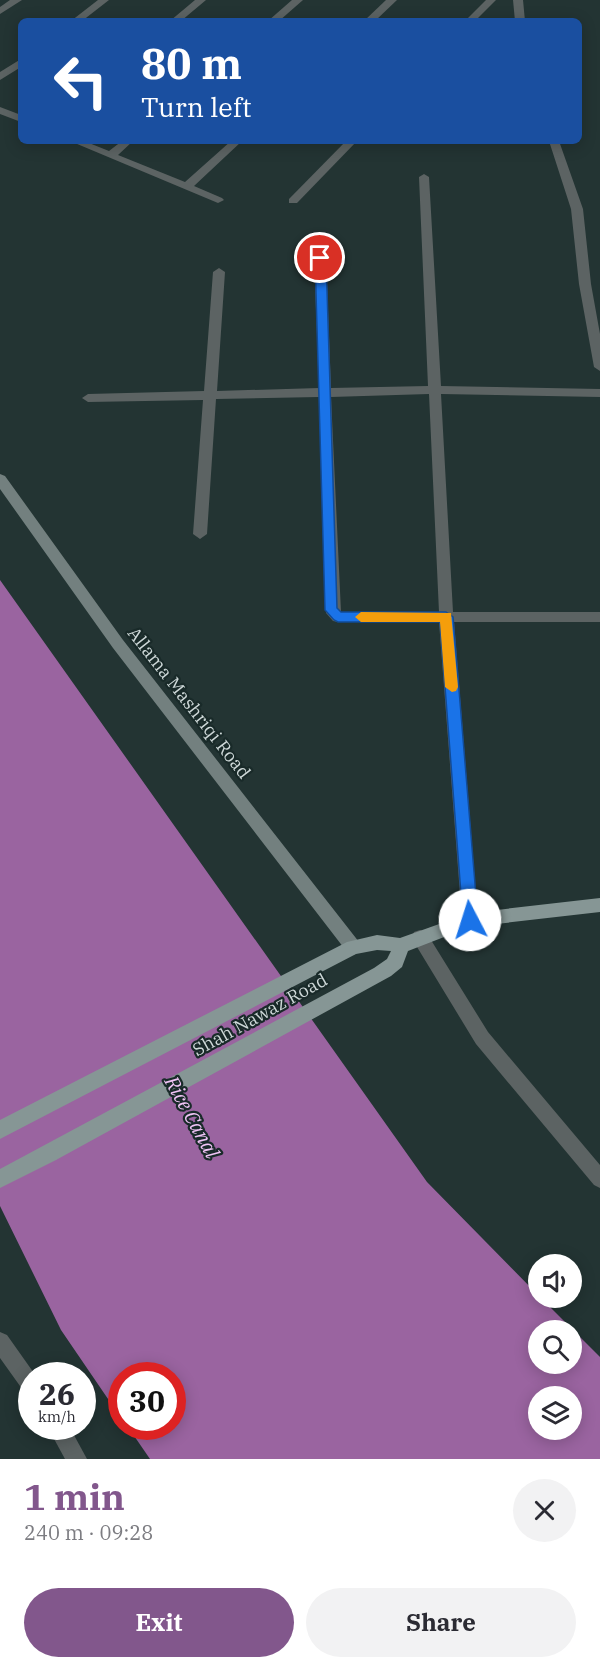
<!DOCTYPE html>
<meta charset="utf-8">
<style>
:root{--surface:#fff;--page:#f2f2f3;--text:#2b2b33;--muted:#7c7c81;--accent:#82578c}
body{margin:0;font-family:"IBM Plex Serif",serif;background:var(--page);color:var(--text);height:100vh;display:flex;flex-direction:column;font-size:22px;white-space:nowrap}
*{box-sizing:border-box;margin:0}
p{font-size:20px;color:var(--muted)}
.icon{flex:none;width:33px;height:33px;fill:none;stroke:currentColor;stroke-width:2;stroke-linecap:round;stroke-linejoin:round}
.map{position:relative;height:1459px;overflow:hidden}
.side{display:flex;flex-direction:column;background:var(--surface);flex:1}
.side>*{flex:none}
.banner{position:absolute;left:18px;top:18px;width:564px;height:126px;border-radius:9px;box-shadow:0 3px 15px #0003;background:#1a4fa0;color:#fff;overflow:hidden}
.tools{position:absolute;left:528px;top:1254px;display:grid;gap:12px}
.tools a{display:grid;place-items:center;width:54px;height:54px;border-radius:50%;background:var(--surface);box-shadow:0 3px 15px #0003;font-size:30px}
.speed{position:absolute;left:18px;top:1362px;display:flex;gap:12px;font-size:30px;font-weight:700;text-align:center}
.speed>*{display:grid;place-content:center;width:78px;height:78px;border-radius:50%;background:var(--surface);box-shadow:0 3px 15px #0003;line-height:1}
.speed small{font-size:15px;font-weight:400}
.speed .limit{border:9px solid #d22;background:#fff;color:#111}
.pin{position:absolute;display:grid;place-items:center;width:51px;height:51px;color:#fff;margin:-26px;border:3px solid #fff;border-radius:50%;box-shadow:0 2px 6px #0007}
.me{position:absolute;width:66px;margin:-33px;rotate:355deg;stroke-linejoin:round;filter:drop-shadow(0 0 4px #0008)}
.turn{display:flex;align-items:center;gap:21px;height:126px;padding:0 24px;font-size:27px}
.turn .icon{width:78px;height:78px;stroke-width:2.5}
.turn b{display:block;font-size:42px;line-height:51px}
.round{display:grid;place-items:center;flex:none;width:63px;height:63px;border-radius:32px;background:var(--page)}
.head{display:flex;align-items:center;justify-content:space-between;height:102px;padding:0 24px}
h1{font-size:36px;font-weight:800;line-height:45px;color:var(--accent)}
.action{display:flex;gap:12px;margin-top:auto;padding:12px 24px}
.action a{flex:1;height:69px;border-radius:36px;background:var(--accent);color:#fff;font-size:24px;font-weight:800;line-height:69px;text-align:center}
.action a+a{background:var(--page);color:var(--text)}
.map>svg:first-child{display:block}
</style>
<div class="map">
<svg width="600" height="1459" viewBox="0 0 600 1459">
<rect width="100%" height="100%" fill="#233433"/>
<path fill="#9a64a0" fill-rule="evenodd" d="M0 580 427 1182 538 1295V1298H541L600 1357V1459H150L128 1427 172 1426V1376H122L121 1418 61 1330 0 1206ZM538 1330H572V1364H538ZM538 1396H572V1430H538Z"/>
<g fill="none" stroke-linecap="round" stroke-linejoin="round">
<g fill="#5c6363" fill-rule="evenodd">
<path d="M10 0H22L0 14V7Z"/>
<path d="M98 0H109L82 21H71Z"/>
<path d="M195 0H206L181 21H170Z"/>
<path d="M292 0H303L279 21H268Z"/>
<path d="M386 0H397L375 21H364Z"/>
<path d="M486 0H496L475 21H465Z"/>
<path d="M513 0H523L525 21H515Z"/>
<path d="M21 59V67L0 80V72Z"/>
<path d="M0 107 21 115V122L0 114Z"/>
<path d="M70 141H84L109 151 122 141H133L118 155 185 182 231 141H242L194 186 222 198 224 200 218 203Z"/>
<path d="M346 141H357L297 203H289V199Z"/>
<path d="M549 141H559L583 209 591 284 600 334V371L594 367 579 284 571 209Z"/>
<path d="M424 174 429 177 441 386 600 389V397L441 394 453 612H600V622H454L478 920 476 925 470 927 464 925 462 920 439 622H338L333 621 326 613 319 397 216 399 207 534 200 539 193 534 203 400 88 402 82 398 88 394 204 391 213 272 219 268 225 272 217 391 319 388 314 258 320 254 326 258 331 388 428 386 419 177ZM429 394 439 612H341L331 397Z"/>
<path d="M420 930 426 932 488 1032 600 1165V1188L594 1185 476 1044 414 942 412 937 414 932Z"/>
<path d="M0 1332 7 1335 36 1376H32V1396L25 1393 0 1358Z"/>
<path d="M47 1426H69L87 1459H65Z"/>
</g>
<path fill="#73807f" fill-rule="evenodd" d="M0 474 5 476 123 640 359 942 361 947 359 952 353 955 347 952 113 648 0 489Z"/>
<path fill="#869695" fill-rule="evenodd" d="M600 898V912L470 927 408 951 402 967 391 976 56 1160 0 1188V1169L374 968 387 959 391 951 377 950 356 954 0 1139V1120L347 942 377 935 400 938 470 913Z"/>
</g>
<path fill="#1a73e8" stroke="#114b97" stroke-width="1.5" d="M320 254 326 258 337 608 341 612H446L453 617 478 920 476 925 470 927 465 925 463 920 440 622H338L334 620 325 610 315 258Z"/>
<path fill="#f59e0b" d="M361 612 451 613 458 687 456 691 452 692 445 687 440 622H361L355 617Z"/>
<g text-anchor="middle" stroke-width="4.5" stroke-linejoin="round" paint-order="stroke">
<g font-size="18" fill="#ced8d8" stroke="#192a29">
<text transform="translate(189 703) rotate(52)" y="6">Allama Mashriqi Road</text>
<text transform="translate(260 1015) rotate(-29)" y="6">Shah Nawaz Road</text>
</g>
<g font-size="20" font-style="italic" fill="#f1c4f6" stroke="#192a29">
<text transform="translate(192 1117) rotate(61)" y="7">Rice Canal</text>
</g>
</g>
</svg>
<div class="tools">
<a><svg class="icon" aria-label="sound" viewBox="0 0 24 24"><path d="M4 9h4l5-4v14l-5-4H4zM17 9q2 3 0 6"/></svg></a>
<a><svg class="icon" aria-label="search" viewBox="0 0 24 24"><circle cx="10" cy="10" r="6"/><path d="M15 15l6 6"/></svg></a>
<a><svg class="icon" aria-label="layers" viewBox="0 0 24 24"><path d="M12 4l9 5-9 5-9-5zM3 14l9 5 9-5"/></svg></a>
</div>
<div class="speed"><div>26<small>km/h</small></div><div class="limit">30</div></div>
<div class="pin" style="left:320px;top:258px;background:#d93025"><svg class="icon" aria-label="arrive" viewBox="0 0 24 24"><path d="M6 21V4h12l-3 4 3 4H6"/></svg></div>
<svg class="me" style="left:470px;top:920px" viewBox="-20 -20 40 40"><circle r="19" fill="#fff"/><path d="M0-13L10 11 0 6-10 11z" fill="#1a73e8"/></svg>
<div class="banner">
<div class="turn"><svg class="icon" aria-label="left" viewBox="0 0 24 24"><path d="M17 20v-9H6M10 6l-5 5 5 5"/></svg><div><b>80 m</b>Turn left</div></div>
</div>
</div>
<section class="side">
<div class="head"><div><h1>1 min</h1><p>240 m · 09:28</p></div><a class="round"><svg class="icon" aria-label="close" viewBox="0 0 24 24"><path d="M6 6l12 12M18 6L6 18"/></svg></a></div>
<div class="action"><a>Exit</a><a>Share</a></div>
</section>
